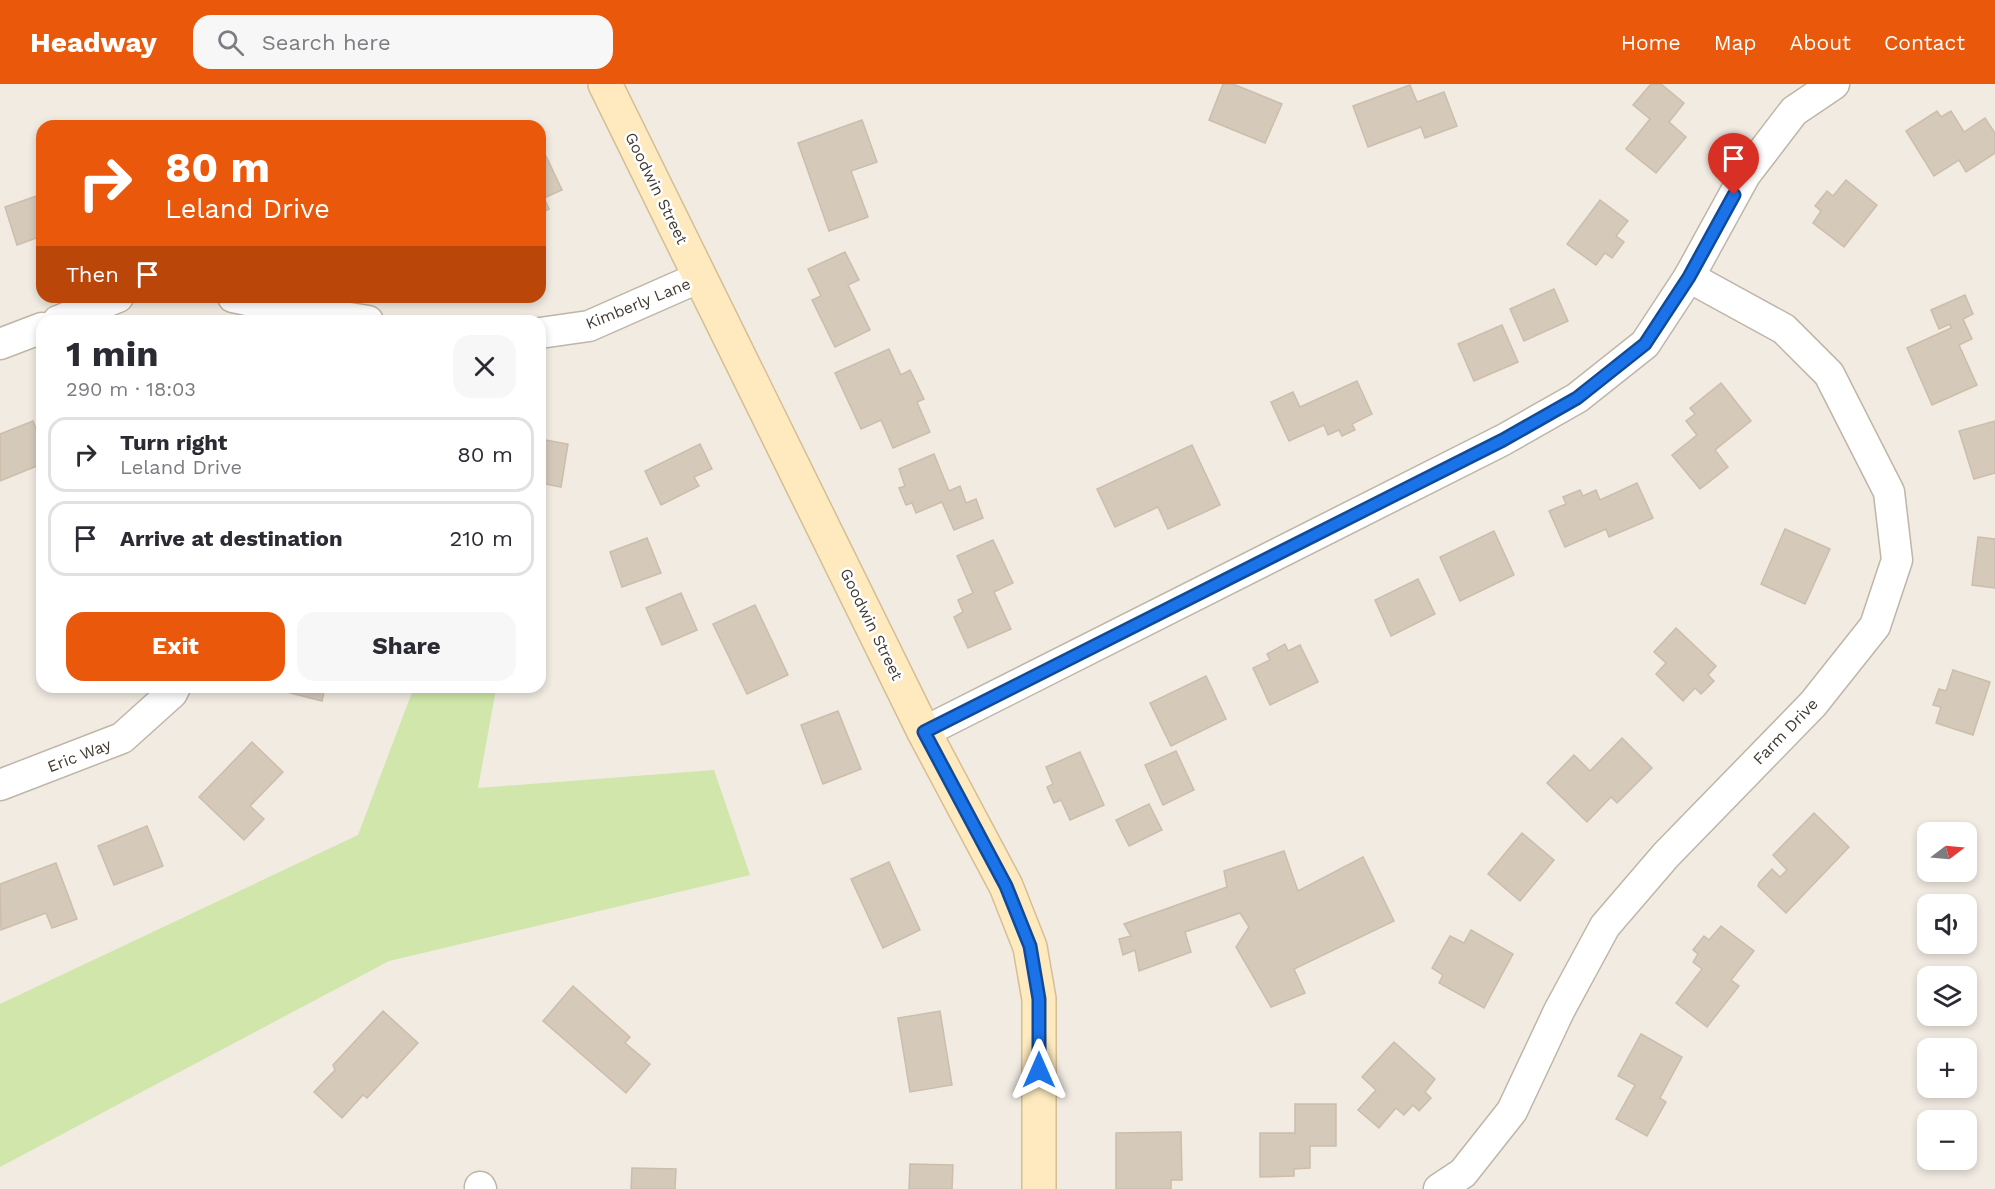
<!DOCTYPE html>
<meta charset="utf-8">
<style>
:root{--surface:#fff;--page:#f7f7f7;--text:#2b2b33;--muted:#7c7c81;--line:#e1e1e2;--accent:#ea580c}
body{margin:0;font-family:"Work Sans",sans-serif;background:var(--page);color:var(--text);height:100vh;display:flex;flex-direction:column;font-size:22px;white-space:nowrap}
*{box-sizing:border-box;margin:0}
p{font-size:20px;color:var(--muted)}
.icon{flex:none;width:33px;height:33px;fill:none;stroke:currentColor;stroke-width:2;stroke-linecap:round;stroke-linejoin:round}
.map{position:relative;flex:1;overflow:hidden}
.panel{position:absolute;left:36px;top:231px;width:510px;height:378px;display:flex;flex-direction:column;background:var(--surface);border-radius:18px;box-shadow:0 3px 9px #0003}
.panel>*{flex:none}
.banner{position:absolute;left:36px;top:36px;width:510px;height:183px;border-radius:18px;box-shadow:0 3px 9px #0003;background:#ea580c;color:#fff;overflow:hidden}
.needle{width:39px;rotate:74deg}
.buttons{position:absolute;left:1917px;top:738px;display:grid;gap:12px}
.buttons a{display:grid;place-items:center;width:60px;height:60px;border-radius:12px;background:var(--surface);box-shadow:0 3px 9px #0003;font-size:30px}
.pin{position:absolute;display:grid;place-items:center;width:51px;height:51px;color:#fff;margin:-62px -26px;border-radius:50% 50% 50% 0;rotate:-45deg;box-shadow:0 0 6px #0007}
.pin .icon{rotate:45deg}
.me{position:absolute;width:66px;margin:-33px;rotate:0deg;stroke-linejoin:round;filter:drop-shadow(0 0 4px #0008)}
.turn{display:flex;align-items:center;gap:21px;height:126px;padding:0 30px;font-size:27px}
.turn .icon{width:78px;height:78px;stroke-width:2.5}
.turn b{display:block;font-size:42px;line-height:51px}
.then{display:flex;align-items:center;height:57px;padding:0 30px;background:#0003;gap:12px;font-size:22px}
.round{display:grid;place-items:center;flex:none;width:63px;height:63px;border-radius:18px;background:var(--page)}
.headline{display:flex;align-items:center;justify-content:space-between;height:102px;padding:0 30px}
h1{font-size:36px;font-weight:700;line-height:45px}
.cta{display:flex;gap:12px;margin-top:auto;padding:12px 30px}
.cta a{flex:1;height:69px;border-radius:18px;background:var(--accent);color:#fff;font-size:24px;font-weight:700;line-height:69px;text-align:center}
.cta a+a{background:var(--page);color:var(--text)}
ul{padding:0;list-style:none}
li{display:flex;align-items:center;gap:18px;height:75px;margin:0 12px 9px;padding:0 18px;border:3px solid var(--line);border-radius:18px}
li div{flex:1}
li b{display:block;font-size:22px}
li em{font-style:normal}
header{display:flex;align-items:center;gap:36px;box-sizing:border-box;height:84px;padding:0 30px;background:var(--accent);color:#fff}
header strong{font-size:28px}
nav{display:flex;gap:33px;margin-inline-start:auto;font-size:21px}
.search{width:420px;height:54px;background:var(--page);display:flex;align-items:center;gap:15px;box-sizing:border-box;padding:0 21px;border-radius:18px;color:var(--muted);font-size:22px}
.map>svg:first-child{display:block}
</style>
<header>
<strong>Headway</strong>
<div class="search"><svg class="icon" aria-label="search" viewBox="0 0 24 24"><circle cx="10" cy="10" r="6"/><path d="M15 15l6 6"/></svg>Search here</div>
<nav><a>Home</a><a>Map</a><a>About</a><a>Contact</a></nav>
</header>
<div class="map">
<svg width="1995" height="1105" viewBox="0 0 1995 1105">
<rect width="100%" height="100%" fill="#f1ebe2"/>
<path fill="#d0e6aa" d="M414 603H494L496 605 478 704 714 686 750 791 389 877 0 1083V920L358 751Z"/>
<g fill="#d5c9ba" stroke="#cdbdab" stroke-width="1.5">
<path d="M1223 0H1233L1282 20 1265 59 1209 36Z"/>
<path d="M1651 0H1661L1684 19 1669 38 1686 53 1656 89 1626 65 1650 35 1633 21Z"/>
<path d="M1410 1 1417 18 1444 8 1457 42 1425 54 1421 43 1368 63 1353 22Z"/>
<path d="M1937 27 1941 33 1951 27 1964 48 1985 34 1995 49V69L1966 88 1959 76 1934 92 1906 47Z"/>
<path d="M862 36 877 78 851 87 868 133 829 147 798 59Z"/>
<path d="M546 72 562 106 544 114 549 125 540 130V75Z"/>
<path d="M1846 96 1877 121 1844 163 1813 139 1821 127 1815 122 1827 107 1833 112Z"/>
<path d="M42 110V152L17 161 5 123Z"/>
<path d="M1600 116 1628 137 1616 152 1624 158 1612 174 1605 169 1596 181 1567 160Z"/>
<path d="M845 168 859 196 848 201 870 246 835 263 812 216 821 212 808 185Z"/>
<path d="M1554 205 1568 237 1524 257 1510 225Z"/>
<path d="M1965 211 1973 230 1963 235 1972 255 1959 261 1977 301 1932 321 1907 264 1951 244 1950 240 1939 245 1931 226Z"/>
<path d="M1502 241 1518 278 1474 297 1458 260Z"/>
<path d="M889 265 901 291 910 286 924 315 917 318 930 348 893 364 881 336 861 345 835 289Z"/>
<path d="M1357 297 1372 330 1352 340 1355 346 1342 352 1339 346 1328 351 1324 341 1289 357 1271 318 1293 308 1300 323Z"/>
<path d="M1721 299 1751 337 1715 366 1728 383 1700 405 1672 371 1697 351 1686 337 1695 330 1690 324Z"/>
<path d="M33 337 42 361V380L0 397V350Z"/>
<path d="M1995 337V389L1974 395 1959 347Z"/>
<path d="M540 355 568 360 561 403 540 399Z"/>
<path d="M700 360 712 385 694 393 699 402 661 421 645 387Z"/>
<path d="M1192 361 1220 421 1168 445 1158 423 1115 443 1097 405Z"/>
<path d="M934 370 949 407 960 402 966 419 976 415 983 434 954 446 942 418 916 429 912 419 906 421 899 404 905 402 899 385Z"/>
<path d="M1637 399 1653 434 1609 453 1606 445 1565 463 1549 427 1566 420 1563 413 1580 406 1583 412 1596 406 1600 416Z"/>
<path d="M1785 445 1830 465 1805 520 1761 500Z"/>
<path d="M1494 447 1514 491 1460 517 1440 473Z"/>
<path d="M1978 453 1995 455V504L1972 501Z"/>
<path d="M647 454 661 489 622 503 610 468Z"/>
<path d="M993 456 1013 499 994 508 1011 545 968 564 954 533 963 528 958 516 973 509 957 472Z"/>
<path d="M1418 495 1435 530 1391 552 1375 516Z"/>
<path d="M681 509 697 546 662 561 646 524Z"/>
<path d="M755 521 788 591 747 610 713 540Z"/>
<path d="M1676 544 1716 582 1708 591 1714 597 1701 610 1695 604 1683 617 1656 590 1666 579 1654 568Z"/>
<path d="M1285 560 1288 567 1300 561 1318 598 1270 621 1253 584 1270 576 1267 570Z"/>
<path d="M1953 586 1990 598 1973 651 1936 639 1941 623 1933 621 1939 605 1946 607Z"/>
<path d="M1206 592 1226 635 1171 662 1150 619Z"/>
<path d="M280 603H325L322 617 279 606Z"/>
<path d="M838 627 861 685 823 700 801 641Z"/>
<path d="M1622 654 1652 684 1617 719 1611 713 1587 738 1547 699 1574 671 1590 687Z"/>
<path d="M252 658 283 688 250 722 264 735 244 756 199 713Z"/>
<path d="M1176 667 1194 706 1163 721 1145 681Z"/>
<path d="M1080 668 1104 721 1070 736 1061 716 1054 719 1047 703 1053 700 1046 683Z"/>
<path d="M1149 720 1162 746 1129 762 1116 736Z"/>
<path d="M1814 729 1849 763 1786 829 1758 802 1759 799 1772 785 1780 793 1787 786 1773 771Z"/>
<path d="M147 742 163 782 114 801 98 762Z"/>
<path d="M1522 749 1554 776 1520 817 1488 790Z"/>
<path d="M1284 767 1298 807 1363 773 1394 837 1294 885 1305 909 1271 923 1236 863 1249 843 1240 829 1185 848 1191 868 1139 887 1135 866 1123 871 1119 855 1131 852 1124 840 1227 803 1224 787Z"/>
<path d="M889 778 920 846 883 864 851 795Z"/>
<path d="M56 779 77 835 52 844 46 829 1 846 0 800Z"/>
<path d="M1721 842 1754 867 1731 896 1739 902 1707 943 1676 919 1702 885 1693 878 1698 870 1693 866 1704 852 1709 856Z"/>
<path d="M1471 846 1513 870 1484 924 1439 899 1443 891 1432 884 1450 852 1464 859Z"/>
<path d="M573 902 630 953 625 959 650 980 626 1009 543 937Z"/>
<path d="M383 927 418 959 367 1014 363 1011 342 1034 314 1008 335 986 333 981Z"/>
<path d="M940 927 952 1001 910 1008 898 934Z"/>
<path d="M1641 950 1682 973 1660 1014 1666 1018 1647 1052 1616 1035 1635 1001 1618 992Z"/>
<path d="M1394 958 1435 995 1425 1008 1431 1014 1419 1027 1413 1021 1404 1031 1396 1024 1379 1044 1358 1026 1376 1006 1362 993Z"/>
<path d="M1295 1020H1336V1062H1310V1084L1294 1085V1092L1260 1093V1049H1295Z"/>
<path d="M1181 1048 1182 1096H1171V1105H1116V1049Z"/>
<path d="M910 1080 953 1081 952 1105H909Z"/>
<path d="M632 1084 676 1085 675 1105H631Z"/>
</g>
<g fill="none" stroke-linecap="round" stroke-linejoin="round">
<defs>
<g id="street">
<path d="M233 213 276 222 368 237"/>
<path d="M58 237 118 213"/>
<path d="M540 249 589 242 700 193"/>
<path d="M0 260 42 244"/>
<path d="M924 648 1503 356 1577 314 1645 260 1689 193 1745 91 1794 27 1834 0"/>
<path d="M0 701 122 654 172 609 175 603"/>
<path d="M480 1103 481 1105"/>
<path d="M1439 1105 1463 1089 1512 1027 1559 927 1605 842 1666 771 1813 620 1875 542 1897 476 1889 408 1829 290 1784 245 1689 193"/>
</g>
<path id="secondary" d="M605 0 924 648 1006 802 1030 863 1039 915V1105"/>
</defs>
<use href="#street" stroke="#bfb5a8" stroke-width="33"/>
<use href="#secondary" stroke="#d5be93" stroke-width="36"/>
<use href="#street" stroke="#fff" stroke-width="30"/>
<use href="#secondary" stroke="#feeabe" stroke-width="33"/>
</g>
<g fill="none" stroke-linecap="round" stroke-linejoin="round">
<defs>
<path id="route" d="M1039 986V915L1030 862 1006 802 924 648 1503 356 1577 314 1645 260 1689 193 1734 111"/>
</defs>
<use href="#route" stroke="#114b97" stroke-width="15"/>
<use href="#route" stroke="#1a73e8" stroke-width="10"/>
</g>
<g text-anchor="middle" stroke-width="5" stroke-linejoin="round" paint-order="stroke">
<g font-size="16" fill="#423b33" stroke="#fff">
<text transform="translate(657 104) rotate(64)" y="6">Goodwin Street</text>
<text transform="translate(638 219) rotate(-22)" y="6">Kimberly Lane</text>
<text transform="translate(872 540) rotate(64)" y="6">Goodwin Street</text>
<text transform="translate(1785 647) rotate(-46)" y="6">Farm Drive</text>
<text transform="translate(79 671) rotate(-21)" y="6">Eric Way</text>
</g>
</g>
</svg>
<div class="buttons">
<a><svg class="needle" viewBox="-14 -14 28 28"><path d="M0-13l5 13h-10z" fill="#e53935"/><path d="M0 13l5-13h-10z" fill="#7c7c81"/></svg></a>
<a><svg class="icon" aria-label="sound" viewBox="0 0 24 24"><path d="M4 9h4l5-4v14l-5-4H4zM17 9q2 3 0 6"/></svg></a>
<a><svg class="icon" aria-label="layers" viewBox="0 0 24 24"><path d="M12 4l9 5-9 5-9-5zM3 14l9 5 9-5"/></svg></a>
<a>+</a>
<a>−</a>
</div>
<div class="pin" style="left:1734px;top:111px;background:#d93025"><svg class="icon" aria-label="arrive" viewBox="0 0 24 24"><path d="M6 21V4h12l-3 4 3 4H6"/></svg></div>
<svg class="me" style="left:1039px;top:986px" viewBox="-20 -20 40 40"><path d="M0-17L14 15 0 8-14 15z" fill="#1a73e8" stroke="#fff" stroke-width="4"/></svg>
<div class="banner">
<div class="turn"><svg class="icon" aria-label="right" viewBox="0 0 24 24"><path d="M7 20v-9h11M14 6l5 5-5 5"/></svg><div><b>80 m</b>Leland Drive</div></div>
<div class="then">Then<svg class="icon" aria-label="arrive" viewBox="0 0 24 24"><path d="M6 21V4h12l-3 4 3 4H6"/></svg></div>
</div>
<section class="panel">
<div class="headline"><div><h1>1 min</h1><p>290 m · 18:03</p></div><a class="round"><svg class="icon" aria-label="close" viewBox="0 0 24 24"><path d="M6 6l12 12M18 6L6 18"/></svg></a></div>
<ul>
<li><svg class="icon" aria-label="right" viewBox="0 0 24 24"><path d="M7 20v-9h11M14 6l5 5-5 5"/></svg><div><b>Turn right</b><p>Leland Drive</p></div><em>80 m</em></li>
<li><svg class="icon" aria-label="arrive" viewBox="0 0 24 24"><path d="M6 21V4h12l-3 4 3 4H6"/></svg><div><b>Arrive at destination</b></div><em>210 m</em></li>
</ul>
<div class="cta"><a>Exit</a><a>Share</a></div>
</section>
</div>
